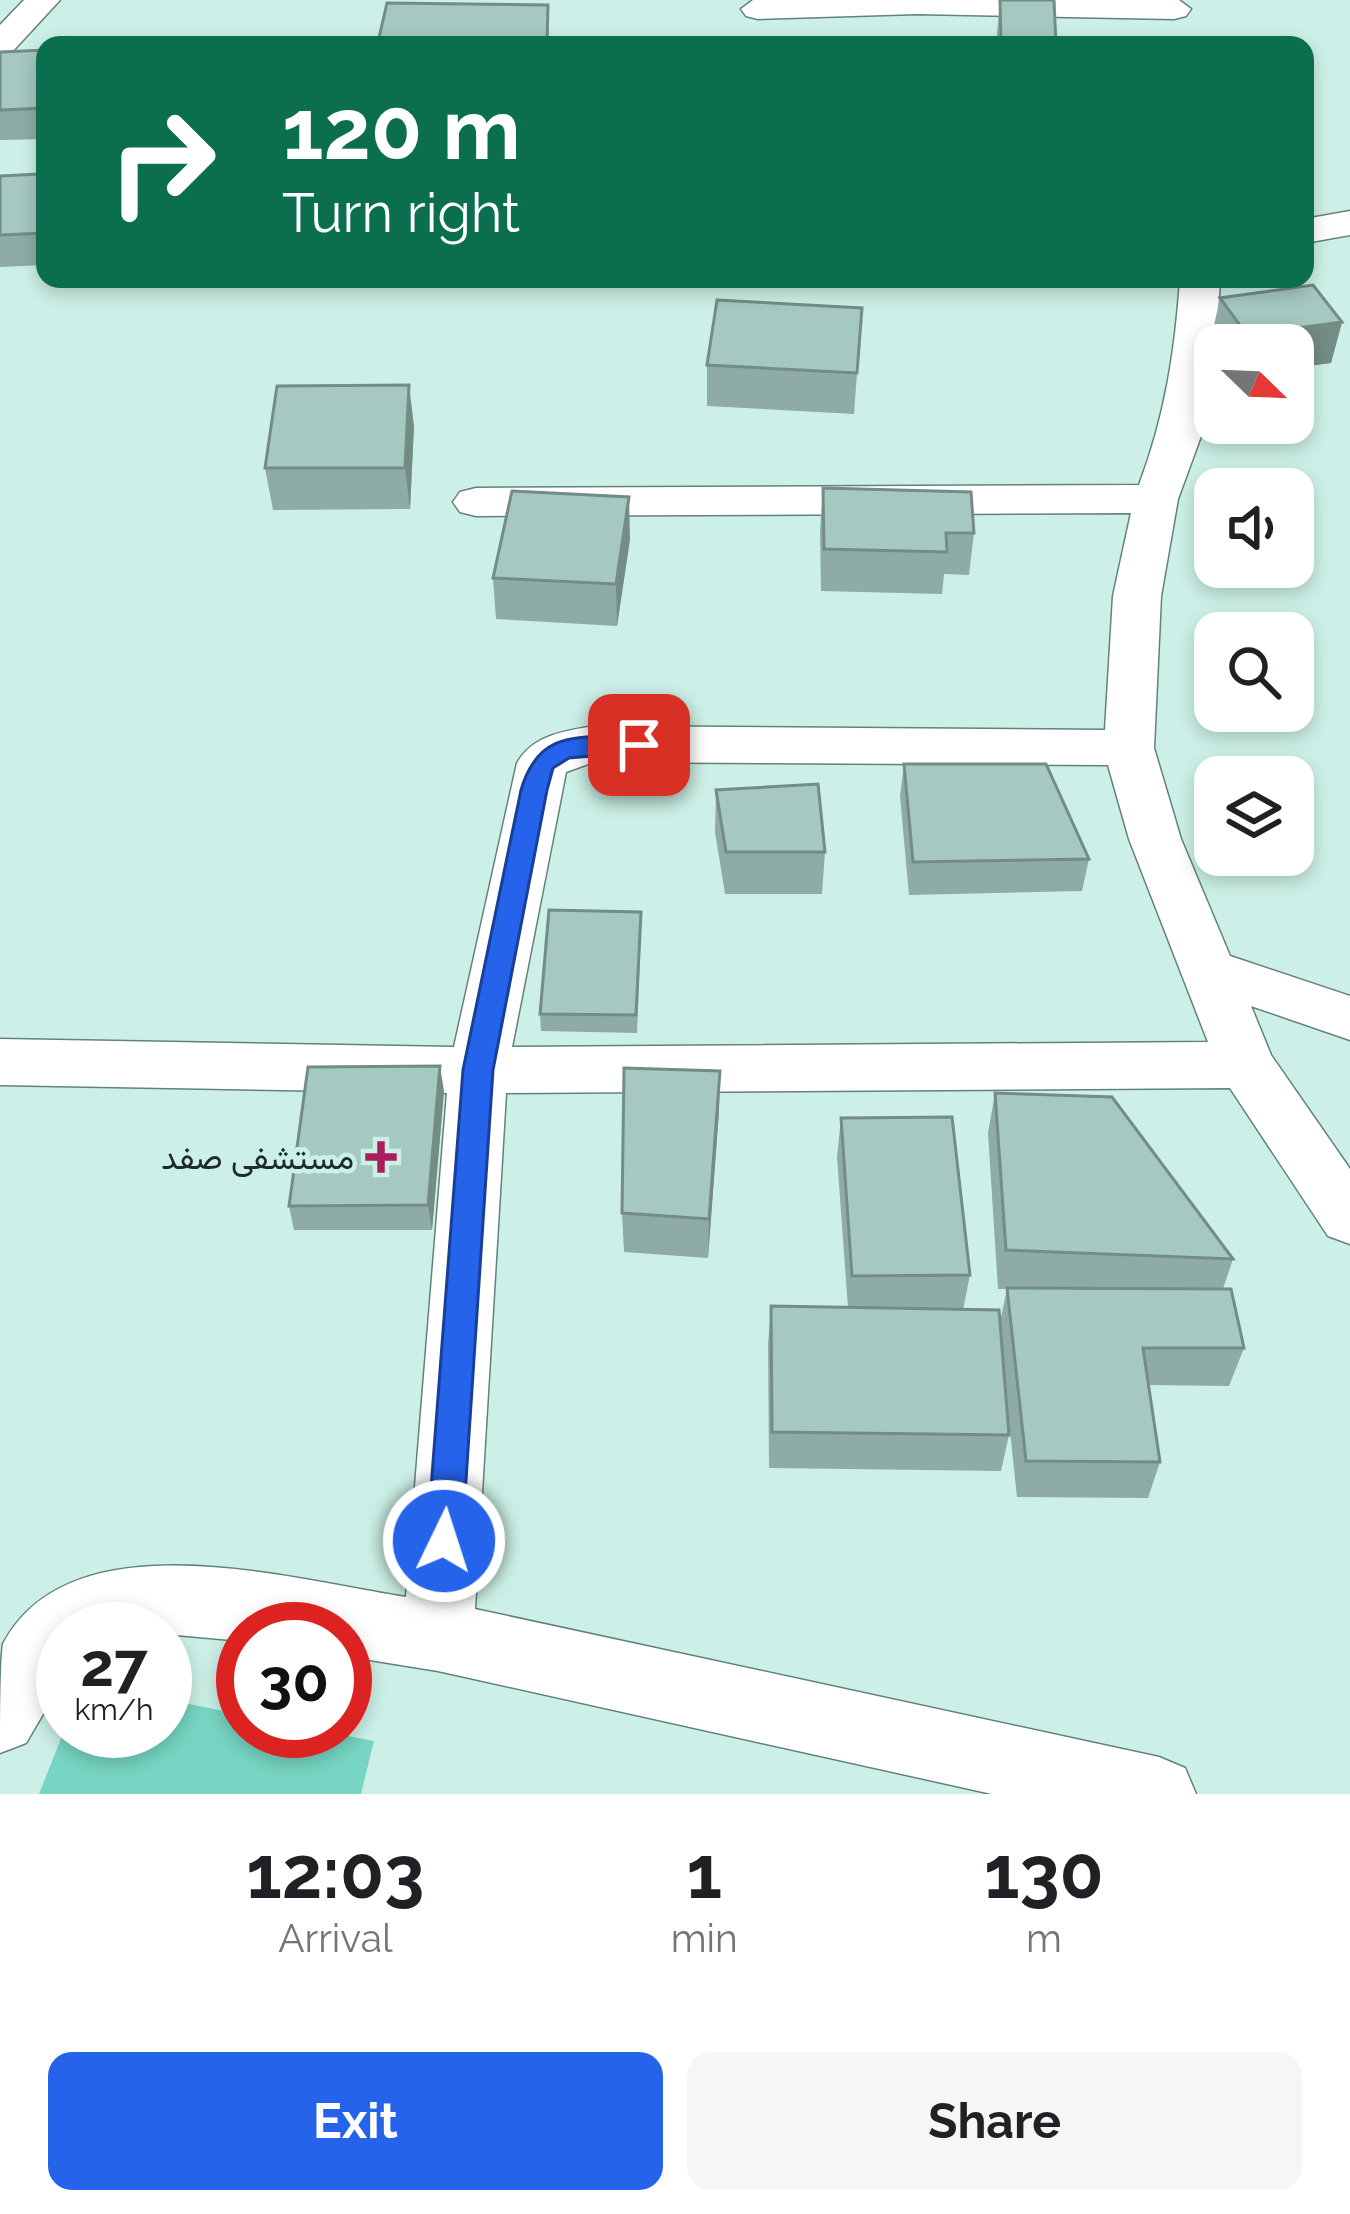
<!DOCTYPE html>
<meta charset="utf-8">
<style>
:root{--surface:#fff;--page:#f6f6f6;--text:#202124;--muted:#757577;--accent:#2563eb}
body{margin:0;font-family:Raleway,Vazirmatn,sans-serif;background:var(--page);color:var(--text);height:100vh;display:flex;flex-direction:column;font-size:45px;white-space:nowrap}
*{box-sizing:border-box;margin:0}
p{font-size:39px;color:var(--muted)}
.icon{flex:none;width:66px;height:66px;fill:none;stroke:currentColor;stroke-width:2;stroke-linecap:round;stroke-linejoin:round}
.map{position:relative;height:1794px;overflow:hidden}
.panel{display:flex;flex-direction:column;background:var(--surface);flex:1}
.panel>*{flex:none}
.hud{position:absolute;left:36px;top:36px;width:1278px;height:252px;border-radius:24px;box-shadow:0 6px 18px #0003;background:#0b6e4f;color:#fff;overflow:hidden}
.needle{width:78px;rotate:113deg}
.controls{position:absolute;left:1194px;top:324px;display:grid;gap:24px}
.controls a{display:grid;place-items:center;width:120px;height:120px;border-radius:24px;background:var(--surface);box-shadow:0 6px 18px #0003;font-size:60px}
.speed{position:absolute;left:36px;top:1602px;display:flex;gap:24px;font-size:60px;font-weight:700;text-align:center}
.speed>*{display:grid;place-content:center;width:156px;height:156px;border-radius:50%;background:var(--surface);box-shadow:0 6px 18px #0003;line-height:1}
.speed small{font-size:30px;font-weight:400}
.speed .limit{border:18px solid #d22;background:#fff;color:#111}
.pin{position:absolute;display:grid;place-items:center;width:102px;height:102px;color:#fff;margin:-51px;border-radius:24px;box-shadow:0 6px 18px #0006}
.me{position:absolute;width:132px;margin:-66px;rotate:4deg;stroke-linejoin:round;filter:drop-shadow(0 0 9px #0008)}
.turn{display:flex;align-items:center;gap:42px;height:252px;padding:0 48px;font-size:54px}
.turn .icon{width:156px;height:156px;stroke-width:2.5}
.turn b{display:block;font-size:84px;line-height:102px}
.eta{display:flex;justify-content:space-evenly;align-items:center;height:204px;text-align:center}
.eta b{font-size:72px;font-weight:700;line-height:84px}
.primary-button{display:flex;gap:24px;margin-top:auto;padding:24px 48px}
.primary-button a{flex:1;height:138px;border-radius:24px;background:var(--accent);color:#fff;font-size:48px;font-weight:700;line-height:138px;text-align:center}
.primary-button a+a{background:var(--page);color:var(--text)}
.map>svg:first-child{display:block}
</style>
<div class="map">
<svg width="1350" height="1794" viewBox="0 0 1350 1794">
<rect width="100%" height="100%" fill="#ccf0e7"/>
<path fill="#77d6c3" d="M165 1699 243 1715V1731H323L374 1741 361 1794H39L64 1731H165Z"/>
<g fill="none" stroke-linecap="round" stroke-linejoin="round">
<defs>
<g id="minor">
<path d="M24 0H60L12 52 0 55V25Z"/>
<path d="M1179 0 1191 9 1186 16 1174 19 917 14 758 19 746 16 741 9 753 0Z"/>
<path d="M1350 211V235L1305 243V219Z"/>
<path d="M1180 279H1220L1215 367 1204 428 1178 499 1161 596 1154 748 1181 839 1230 956 1350 996V1040L1251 1006 1271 1055 1350 1169V1244L1328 1236 1230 1088 506 1093 475 1609 1159 1757 1185 1768 1196 1794H992L438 1671 345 1656V1629H243V1641L165 1634V1629H63V1680L26 1743 0 1753C0 1729 0 1663 3 1644 71 1515 292 1580 406 1597L447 1093 0 1085V1039L454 1047 517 763C533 735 564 731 594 726L1105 730 1113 596 1131 513 476 516 460 512 453 502 460 492 476 488 1139 485C1165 416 1175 352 1180 279ZM594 762 1108 765 1129 839 1208 1042 512 1047 566 772Z"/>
</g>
</defs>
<use href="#minor" stroke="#62827b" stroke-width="3"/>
<use href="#minor" fill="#fff" fill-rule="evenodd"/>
</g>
<g fill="#8eaca5">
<path d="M1000 0 1056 45H996Z"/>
<path d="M548 5 549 45H379L378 42Z"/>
<path d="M45 50V139L0 140V52Z"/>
<path d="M45 157V265L0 267V176L40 174Z"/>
<path d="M1220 298 1342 322 1331 363 1293 368V345H1216L1211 339Z"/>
<path d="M862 308 854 414 707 406V365Z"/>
<path d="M414 426 410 509 273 510 265 468Z"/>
<path d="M823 488 974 533 969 575 944 574 942 594 821 591 820 530Z"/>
<path d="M630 539 617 626 496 619 493 578Z"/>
<path d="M904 764 1089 859 1082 891 909 895 900 796Z"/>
<path d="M716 790 825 852 822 894H725L715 832Z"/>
<path d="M641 929 637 1033 541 1031 540 1014Z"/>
<path d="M444 1091 432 1230H294L289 1206Z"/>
<path d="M995 1093 1233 1259 1223 1289 1244 1348 1229 1386 1148 1385 1160 1462 1148 1498 1017 1497 1007 1403 1009 1435 1001 1471 769 1468 768 1344 771 1306 848 1308 837 1157 841 1118 970 1275 963 1310 1000 1322 1007 1289H998L988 1133Z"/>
<path d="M719 1111 708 1258 624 1252 622 1213Z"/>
</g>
<g fill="#748c86">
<path d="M1342 322 1331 363 1293 368V345H1245L1247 335Z"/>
<path d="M409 385 414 426 410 509 405 468Z"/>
<path d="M629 497 630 539 617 626 616 584Z"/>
<path d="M440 1066 444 1091 432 1230 428 1205Z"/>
<path d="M720 1071 719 1111 708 1258 709 1219Z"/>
</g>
<g fill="#a5c8c0" stroke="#748c86" stroke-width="3">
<path d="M1000 0H1054L1056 45H1001Z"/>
<path d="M387 3 548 5 547 43 378 42Z"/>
<path d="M45 50V108L0 110V52Z"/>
<path d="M45 157V233L0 235V176L40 174Z"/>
<path d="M1313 285 1342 322 1247 335 1220 298Z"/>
<path d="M717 300 862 308 857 373 707 365Z"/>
<path d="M409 385 405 468H265L277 386Z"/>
<path d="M823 488 971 492 974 533H946L947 552 824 549Z"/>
<path d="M512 491 629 497 616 584 493 578Z"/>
<path d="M904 764H1046L1089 859 913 862Z"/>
<path d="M818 784 825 852H726L716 790Z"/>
<path d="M549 910 641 912 636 1015 540 1014Z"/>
<path d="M440 1066 428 1205 289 1206 308 1067Z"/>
<path d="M624 1068 720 1071 709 1219 622 1213Z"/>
<path d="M995 1093 1112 1097 1233 1259 1006 1250Z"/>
<path d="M952 1117 970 1275 852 1276 841 1118Z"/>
<path d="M1007 1288 1231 1289 1244 1348H1143L1160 1462 1026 1461Z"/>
<path d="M771 1306 999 1310 1009 1435 772 1432Z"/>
</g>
<path fill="#2563eb" stroke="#184099" stroke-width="3" d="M639 736 652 745 648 751 569 758 553 768 547 790 493 1070 462 1541 457 1553 444 1558 432 1553 427 1541 463 1070 521 790C540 726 582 739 639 736Z"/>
<path fill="#aa1e5e" stroke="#ccf0e7" stroke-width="4.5" d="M375 1139h12v12h12v12h-12v12h-12v-12h-12v-12h12z"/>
<g text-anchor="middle" stroke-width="9" stroke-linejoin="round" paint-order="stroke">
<g font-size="33" fill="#1e2c29" stroke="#ccf0e7" text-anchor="end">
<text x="354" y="1169">مستشفى صفد</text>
</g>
</g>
</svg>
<div class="controls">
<a><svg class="needle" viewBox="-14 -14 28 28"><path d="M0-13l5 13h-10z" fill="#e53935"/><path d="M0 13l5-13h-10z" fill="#757577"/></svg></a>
<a><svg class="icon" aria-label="sound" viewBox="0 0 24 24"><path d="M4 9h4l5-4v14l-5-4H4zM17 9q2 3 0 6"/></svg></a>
<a><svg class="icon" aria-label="search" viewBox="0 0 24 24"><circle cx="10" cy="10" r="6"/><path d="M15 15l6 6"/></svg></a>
<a><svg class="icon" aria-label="layers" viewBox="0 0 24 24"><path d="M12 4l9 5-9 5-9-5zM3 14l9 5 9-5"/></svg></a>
</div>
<div class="speed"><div>27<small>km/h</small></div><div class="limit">30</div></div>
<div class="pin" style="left:639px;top:745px;background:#d93025"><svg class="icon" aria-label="arrive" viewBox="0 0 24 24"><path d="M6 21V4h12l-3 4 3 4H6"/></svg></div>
<svg class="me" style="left:444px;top:1541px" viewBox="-20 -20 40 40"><circle r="17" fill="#2563eb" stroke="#fff" stroke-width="3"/><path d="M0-11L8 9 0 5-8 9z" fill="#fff"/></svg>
<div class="hud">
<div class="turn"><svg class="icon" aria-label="right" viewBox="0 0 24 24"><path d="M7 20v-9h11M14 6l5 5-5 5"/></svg><div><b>120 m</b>Turn right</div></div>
</div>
</div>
<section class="panel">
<div class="eta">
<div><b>12:03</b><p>Arrival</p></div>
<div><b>1</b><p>min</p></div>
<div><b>130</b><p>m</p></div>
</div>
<div class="primary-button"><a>Exit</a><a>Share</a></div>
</section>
